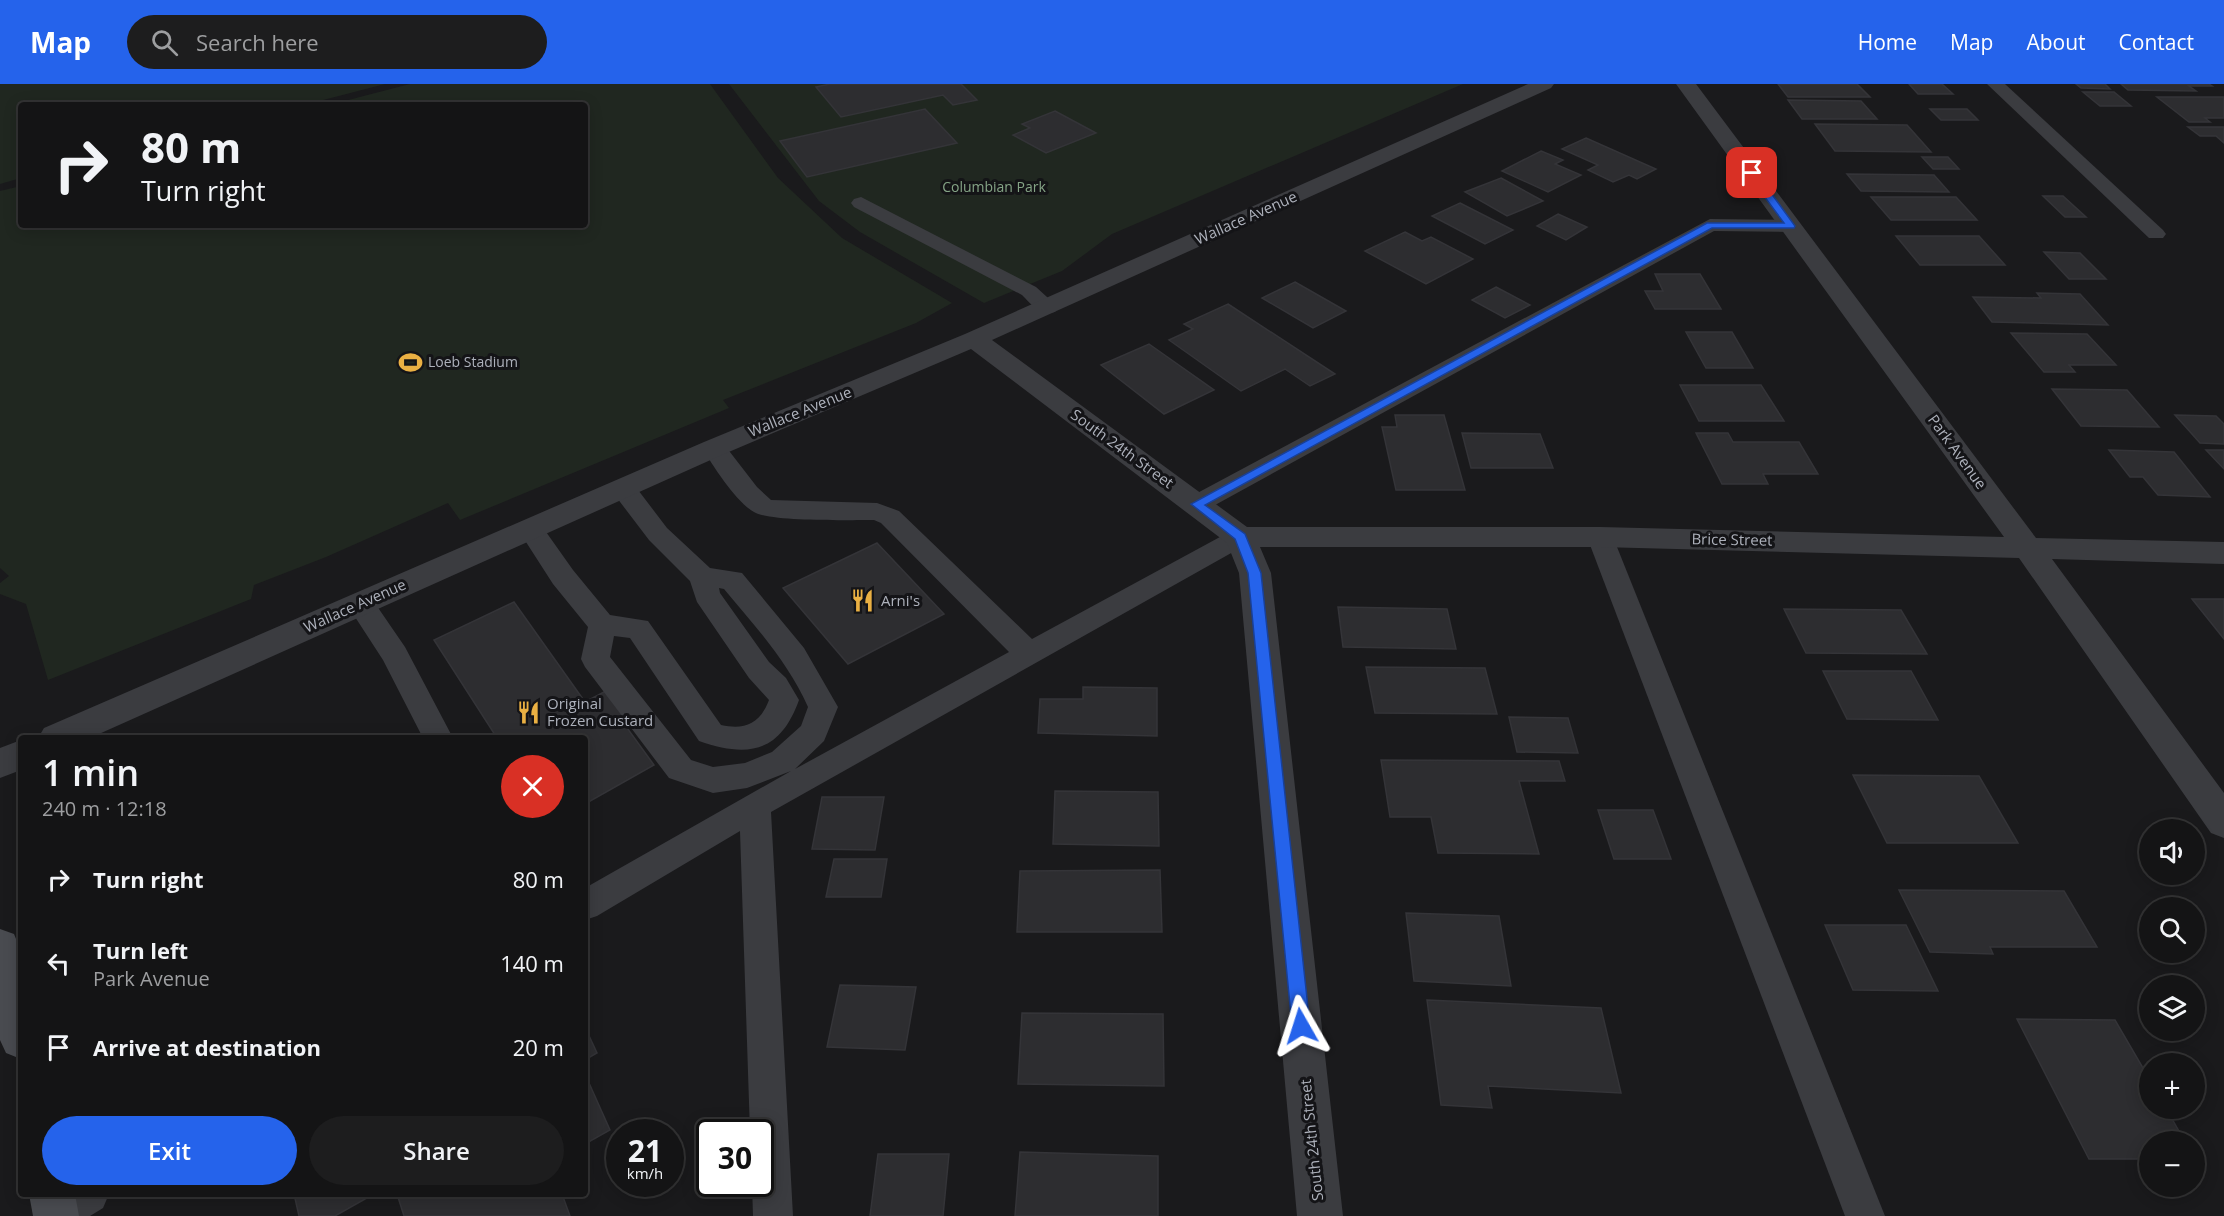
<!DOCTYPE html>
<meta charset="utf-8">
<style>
:root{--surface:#141415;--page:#1d1d1e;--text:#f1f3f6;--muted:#9d9ea0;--line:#333334;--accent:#2563eb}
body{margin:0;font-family:"Open Sans",sans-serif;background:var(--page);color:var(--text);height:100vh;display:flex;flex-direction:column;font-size:22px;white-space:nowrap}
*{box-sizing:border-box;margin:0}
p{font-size:20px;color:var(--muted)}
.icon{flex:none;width:33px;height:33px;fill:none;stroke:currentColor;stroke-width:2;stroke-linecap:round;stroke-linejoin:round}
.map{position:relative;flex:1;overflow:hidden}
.drawer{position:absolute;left:18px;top:651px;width:570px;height:462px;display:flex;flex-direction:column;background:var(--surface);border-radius:6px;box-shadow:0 3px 15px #0003,0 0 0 2px var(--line)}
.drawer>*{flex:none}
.top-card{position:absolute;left:18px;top:18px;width:570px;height:126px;border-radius:6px;box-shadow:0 3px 15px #0003,0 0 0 2px var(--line);background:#141415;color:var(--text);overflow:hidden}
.tools{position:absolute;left:2139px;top:735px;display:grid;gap:12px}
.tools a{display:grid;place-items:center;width:66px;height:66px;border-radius:50%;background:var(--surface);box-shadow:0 3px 15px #0003,0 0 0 2px var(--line);font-size:30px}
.speed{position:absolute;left:606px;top:1035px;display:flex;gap:12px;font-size:30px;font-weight:700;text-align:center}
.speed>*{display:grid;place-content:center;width:78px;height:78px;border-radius:50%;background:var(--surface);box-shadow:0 3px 15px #0003,0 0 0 2px var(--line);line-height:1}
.speed small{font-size:15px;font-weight:400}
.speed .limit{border:3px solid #111;border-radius:9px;background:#fff;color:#111}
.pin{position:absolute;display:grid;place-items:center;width:51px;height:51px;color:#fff;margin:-26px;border-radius:12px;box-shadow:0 3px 9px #0006}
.me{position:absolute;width:66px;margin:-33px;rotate:354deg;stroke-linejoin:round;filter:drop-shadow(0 0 4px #0008)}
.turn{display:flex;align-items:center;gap:21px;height:126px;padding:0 24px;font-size:27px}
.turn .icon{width:78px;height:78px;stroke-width:2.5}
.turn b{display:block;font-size:42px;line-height:51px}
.round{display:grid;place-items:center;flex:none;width:63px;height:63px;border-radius:32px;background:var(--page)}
.head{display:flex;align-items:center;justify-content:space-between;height:102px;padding:0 24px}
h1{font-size:36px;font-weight:600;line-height:45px}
.action{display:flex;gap:12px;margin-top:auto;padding:12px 24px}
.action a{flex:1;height:69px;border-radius:36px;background:var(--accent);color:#fff;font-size:24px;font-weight:600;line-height:69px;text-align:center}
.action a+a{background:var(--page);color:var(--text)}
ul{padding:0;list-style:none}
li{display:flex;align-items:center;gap:18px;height:84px;padding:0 24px}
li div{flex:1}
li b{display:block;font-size:22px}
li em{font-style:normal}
header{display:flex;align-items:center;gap:36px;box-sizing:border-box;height:84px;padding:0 30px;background:var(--accent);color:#fff}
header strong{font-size:28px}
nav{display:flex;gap:33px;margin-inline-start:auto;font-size:21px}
.search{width:420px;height:54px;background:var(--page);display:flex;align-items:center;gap:15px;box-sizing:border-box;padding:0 21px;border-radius:33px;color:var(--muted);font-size:22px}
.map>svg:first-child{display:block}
</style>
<header>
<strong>Map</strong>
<div class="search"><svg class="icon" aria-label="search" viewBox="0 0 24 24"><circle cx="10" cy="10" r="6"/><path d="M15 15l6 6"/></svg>Search here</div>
<nav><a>Home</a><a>Map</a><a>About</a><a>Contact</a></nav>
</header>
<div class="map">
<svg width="2224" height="1132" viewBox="0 0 2224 1132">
<rect width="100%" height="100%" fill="#1a1a1c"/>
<g fill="#202720">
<path d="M0 0H385L304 21H21V94L0 100Z"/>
<path d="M410 0H710L778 94 842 154 952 219 916 239 723 316 729 324 460 436 448 419 326 473 254 501 251 515 48 596 26 520 0 510V499L9 492 0 484V107L21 102V141H585V21H329Z"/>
<path d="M729 0H1463L1112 150 1062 187 984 219 860 148 819 117Z"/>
</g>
<g fill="#2d2d30" stroke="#343438" stroke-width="1.5">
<path d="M830 0H961L977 16 953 21 943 11 841 33 816 3Z"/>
<path d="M1778 0H1857L1870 13H1788Z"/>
<path d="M1909 0H1942L1953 10H1918Z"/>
<path d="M2076 0H2105L2110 5 2081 4Z"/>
<path d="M2121 0H2209L2212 2H2189L2196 7 2128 6Z"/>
<path d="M2083 8H2114L2131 22H2100Z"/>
<path d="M2157 13H2224V34H2205L2210 38H2189Z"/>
<path d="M1788 16 1861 17 1877 35H1802Z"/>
<path d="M925 25 957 59 807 93 780 57Z"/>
<path d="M1930 25H1967L1978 36H1941Z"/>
<path d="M1055 27 1096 49 1046 69 1013 51 1030 44 1022 40Z"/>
<path d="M1815 40 1907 41 1931 68 1835 67Z"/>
<path d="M2188 43H2224V59L2216 52H2200Z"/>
<path d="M1586 54 1656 85 1637 95 1629 91 1613 98 1588 86 1598 81 1562 65Z"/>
<path d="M1541 67 1563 76 1555 80 1581 91 1548 108 1502 87Z"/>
<path d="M1922 73H1948L1959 85H1933Z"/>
<path d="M1847 90 1934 91 1949 108 1861 107Z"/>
<path d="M1501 94 1543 117 1507 132 1465 108Z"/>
<path d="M2043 112H2063L2086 133H2065Z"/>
<path d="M1871 113H1956L1977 136H1891Z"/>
<path d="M1460 119 1513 146 1485 160 1432 132Z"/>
<path d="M1558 130 1587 143 1566 156 1537 142Z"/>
<path d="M1405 148 1422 157 1431 153 1473 175 1426 200 1365 167Z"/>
<path d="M1896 152H1979L2005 181H1920Z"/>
<path d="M2044 168 2080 169 2106 195H2069Z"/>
<path d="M1655 190H1700L1721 225H1655L1645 207H1663Z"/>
<path d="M1295 198 1346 227 1313 244 1262 214Z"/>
<path d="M1496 203 1530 221 1505 234 1472 216Z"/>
<path d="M2037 209 2080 210 2108 241 1992 238 1973 213 2041 214Z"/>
<path d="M1228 220 1335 290 1310 302 1285 285 1241 307 1169 256 1193 245 1184 240Z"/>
<path d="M1686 248H1732L1753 284H1706Z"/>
<path d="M2011 249 2087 250 2116 281H2069L2075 288H2044Z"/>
<path d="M1149 260 1214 306 1164 330 1101 281Z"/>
<path d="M1680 301H1761L1784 337H1699Z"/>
<path d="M2052 305 2127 306 2159 343 2081 342Z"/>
<path d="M1395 331H1444L1465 406H1396L1382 343H1397Z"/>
<path d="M2175 331 2216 332 2224 340V360L2200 359Z"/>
<path d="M1462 349 1540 350 1553 384H1471Z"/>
<path d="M1696 349H1728L1733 358H1799L1818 390H1763L1768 400H1722Z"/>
<path d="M2109 366 2174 368 2210 413 2158 411 2143 393H2130Z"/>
<path d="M2206 366H2224V385Z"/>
<path d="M877 459 944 530 848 580 783 504Z"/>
<path d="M2192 515H2224V555Z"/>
<path d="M514 518 585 618 625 597 645 625 622 637 654 681 585 720V654H497L434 556Z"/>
<path d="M1338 523 1447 525 1456 565 1343 563Z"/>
<path d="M1784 525 1901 526 1927 570 1806 569Z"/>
<path d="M1366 583 1485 584 1497 630 1375 629Z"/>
<path d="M1823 587H1911L1938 636 1847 635Z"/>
<path d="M1083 603 1157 604V652L1038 649 1040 615H1083Z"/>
<path d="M1509 633 1568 634 1578 669 1517 668Z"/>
<path d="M1381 676 1559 677 1565 697H1519L1539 770 1438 769 1431 733H1390Z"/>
<path d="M1853 691 1979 692 2018 759H1887Z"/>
<path d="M1055 707 1158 708 1159 762 1053 760Z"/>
<path d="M822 713H884L875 766 812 765Z"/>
<path d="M1598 726H1653L1671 775H1614Z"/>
<path d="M834 775H887L881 813H826Z"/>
<path d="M1160 786 1162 848H1017L1020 787Z"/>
<path d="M1899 806 2064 807 2097 863H1990L1993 870 1930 868Z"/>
<path d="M1406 829 1499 832 1511 902 1414 897Z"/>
<path d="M1825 841H1906L1938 907 1853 906Z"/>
<path d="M840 901 916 903 905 966 827 963Z"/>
<path d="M1427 916 1601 924 1621 1009 1488 1002 1492 1024 1441 1021Z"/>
<path d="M1022 929 1163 930 1164 1002 1018 1000Z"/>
<path d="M2017 935 2115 936 2150 996V1024H2166L2185 1058H2150V1075H2089Z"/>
<path d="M585 943 597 969 585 976Z"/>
<path d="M585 990 610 1046 585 1060Z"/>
<path d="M1020 1068 1158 1072V1132H1015Z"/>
<path d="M878 1070H949L943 1132H870Z"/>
<path d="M294 1110H374L335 1132H299Z"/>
<path d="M397 1110H562L570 1132H404Z"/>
</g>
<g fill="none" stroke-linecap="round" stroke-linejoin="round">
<g fill="#3b3c40" fill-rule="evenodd">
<path d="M1987 0H2005L2163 146 2166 150 2163 154H2149Z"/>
<path d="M861 113 1036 203 1058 223 1055 228C1039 231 1032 221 1022 211L854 123 851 119 854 115Z"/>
<path d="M1710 135 1791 136 1798 138 1801 142 1798 146 1791 148 1714 147 1206 426 1197 428 1188 426 1184 420 1188 414Z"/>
<path d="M714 356 723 359 757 403 771 416 877 419 899 427 1032 555 1231 447 1240 444 1249 447 1253 453 1249 459 771 728 793 1132H753L752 1100H760V1048H750L740 747 597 832 585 836V804L791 687 747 704 713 709 669 694 585 583 581 575 588 543 553 500 517 444 521 438 530 435 539 438 573 486 610 531 648 537 721 641C745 646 760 640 769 616L749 594 697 518 690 497 649 456 614 410 610 404 614 398 623 396 632 398 667 444 710 484 742 489 804 564 838 623 824 657 795 685 1009 568 881 439 874 436C852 436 770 438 754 428 735 417 714 383 702 364L705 359ZM719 504 724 505C755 542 788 578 808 623L801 642 772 668 745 679 713 683 691 676 610 573 614 552 630 554 699 657C748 674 780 669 799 616L786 594 769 578 720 509Z"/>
<path d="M1600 444 1609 447 1613 453 1885 1132H1845L1587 453 1591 447Z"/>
<path d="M360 509 370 512 405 563 453 654H423L383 576 346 519 350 512Z"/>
<path d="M51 1110H109L103 1124 90 1132H36L41 1116Z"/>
</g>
<g fill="#3b3c40" fill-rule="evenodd">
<path d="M1528 0H1554L1551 4 992 256 1247 443H1600L2004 453 1676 0H1696L2036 454 2224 458V480L2052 475 2224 709V754L2211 749 2019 474 1600 463H1260L1271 489 1343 1132H1297L1239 489 1227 459 971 265 724 370 90 654H38L44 644 704 358 965 250Z"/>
<path d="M21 656V686L0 694V664Z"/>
</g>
<g fill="#494b50" fill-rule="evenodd">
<path d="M0 845 14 850 21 867V975L6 969 0 956Z"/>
<path d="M29 1110H75L79 1132H33Z"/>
</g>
</g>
<path fill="#2563eb" stroke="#184099" stroke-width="1.5" d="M1748 87H1755L1795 142 1794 144H1712L1205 421 1245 450 1261 489 1310 942 1307 947 1301 950 1295 947 1292 942 1248 489 1235 455 1191 420 1707 139H1784L1747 89Z"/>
<defs>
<symbol id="stadium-bare" viewBox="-9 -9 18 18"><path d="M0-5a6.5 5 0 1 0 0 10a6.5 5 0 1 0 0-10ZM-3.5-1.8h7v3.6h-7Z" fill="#eab043" stroke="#141417" stroke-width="2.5" paint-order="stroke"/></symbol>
<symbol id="restaurant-bare" viewBox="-9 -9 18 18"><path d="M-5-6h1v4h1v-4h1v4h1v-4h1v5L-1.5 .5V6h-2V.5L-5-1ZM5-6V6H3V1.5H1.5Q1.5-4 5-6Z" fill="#eab043" stroke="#141417" stroke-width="2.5" paint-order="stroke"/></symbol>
</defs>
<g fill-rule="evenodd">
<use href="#stadium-bare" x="394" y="262" width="33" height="33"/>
<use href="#restaurant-bare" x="846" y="500" width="33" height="33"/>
<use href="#restaurant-bare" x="512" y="612" width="33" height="33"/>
</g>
<g text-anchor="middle" stroke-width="6" stroke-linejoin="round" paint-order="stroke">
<g font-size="14" fill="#85a486" stroke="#141417">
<text x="994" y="108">Columbian Park</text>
</g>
<g font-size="14" fill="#adb1bb" stroke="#141417" text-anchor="start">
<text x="428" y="283">Loeb Stadium</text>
</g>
<g font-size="15" fill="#adb1bb" stroke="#141417">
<text transform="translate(1246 134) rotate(-24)" y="5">Wallace Avenue</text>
<text transform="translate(800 328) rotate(-22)" y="5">Wallace Avenue</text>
<text transform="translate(1122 365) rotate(36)" y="5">South 24th Street</text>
<text transform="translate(1957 368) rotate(54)" y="5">Park Avenue</text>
<text transform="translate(1732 456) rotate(1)" y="5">Brice Street</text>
<text transform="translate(355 522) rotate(-24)" y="5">Wallace Avenue</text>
<text transform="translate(1312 1056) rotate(-96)" y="5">South 24th Street</text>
</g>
<g font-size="15" fill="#adb1bb" stroke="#141417" text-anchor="start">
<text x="881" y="522">Arni's</text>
<text x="547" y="625">Original<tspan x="547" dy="17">Frozen Custard</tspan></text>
</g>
</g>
</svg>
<div class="tools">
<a><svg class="icon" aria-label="sound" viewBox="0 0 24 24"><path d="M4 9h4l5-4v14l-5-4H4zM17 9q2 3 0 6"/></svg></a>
<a><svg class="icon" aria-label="search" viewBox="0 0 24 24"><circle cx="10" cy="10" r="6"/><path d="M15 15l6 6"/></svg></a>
<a><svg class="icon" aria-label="layers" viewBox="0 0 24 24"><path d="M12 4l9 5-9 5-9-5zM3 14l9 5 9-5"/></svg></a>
<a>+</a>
<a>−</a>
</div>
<div class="speed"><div>21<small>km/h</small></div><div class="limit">30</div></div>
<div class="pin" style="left:1752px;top:89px;background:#d93025"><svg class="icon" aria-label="arrive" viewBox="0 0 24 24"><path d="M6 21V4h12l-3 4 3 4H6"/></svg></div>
<svg class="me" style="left:1301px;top:942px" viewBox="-20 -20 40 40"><path d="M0-17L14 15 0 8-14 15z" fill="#2563eb" stroke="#fff" stroke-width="4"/></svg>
<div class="top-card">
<div class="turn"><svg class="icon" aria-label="right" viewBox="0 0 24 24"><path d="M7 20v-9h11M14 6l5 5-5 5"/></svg><div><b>80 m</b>Turn right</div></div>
</div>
<section class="drawer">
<div class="head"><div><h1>1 min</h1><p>240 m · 12:18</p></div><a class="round" style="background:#d93025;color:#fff"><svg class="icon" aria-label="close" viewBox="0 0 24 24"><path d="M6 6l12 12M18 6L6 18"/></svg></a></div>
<ul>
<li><svg class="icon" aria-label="right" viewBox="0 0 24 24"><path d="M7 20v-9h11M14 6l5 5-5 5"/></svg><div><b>Turn right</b></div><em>80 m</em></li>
<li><svg class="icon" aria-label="left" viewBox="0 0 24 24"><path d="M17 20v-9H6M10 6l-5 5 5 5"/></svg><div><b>Turn left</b><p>Park Avenue</p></div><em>140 m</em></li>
<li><svg class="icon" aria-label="arrive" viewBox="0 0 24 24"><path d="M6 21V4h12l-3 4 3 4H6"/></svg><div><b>Arrive at destination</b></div><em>20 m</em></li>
</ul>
<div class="action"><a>Exit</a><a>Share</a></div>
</section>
</div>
